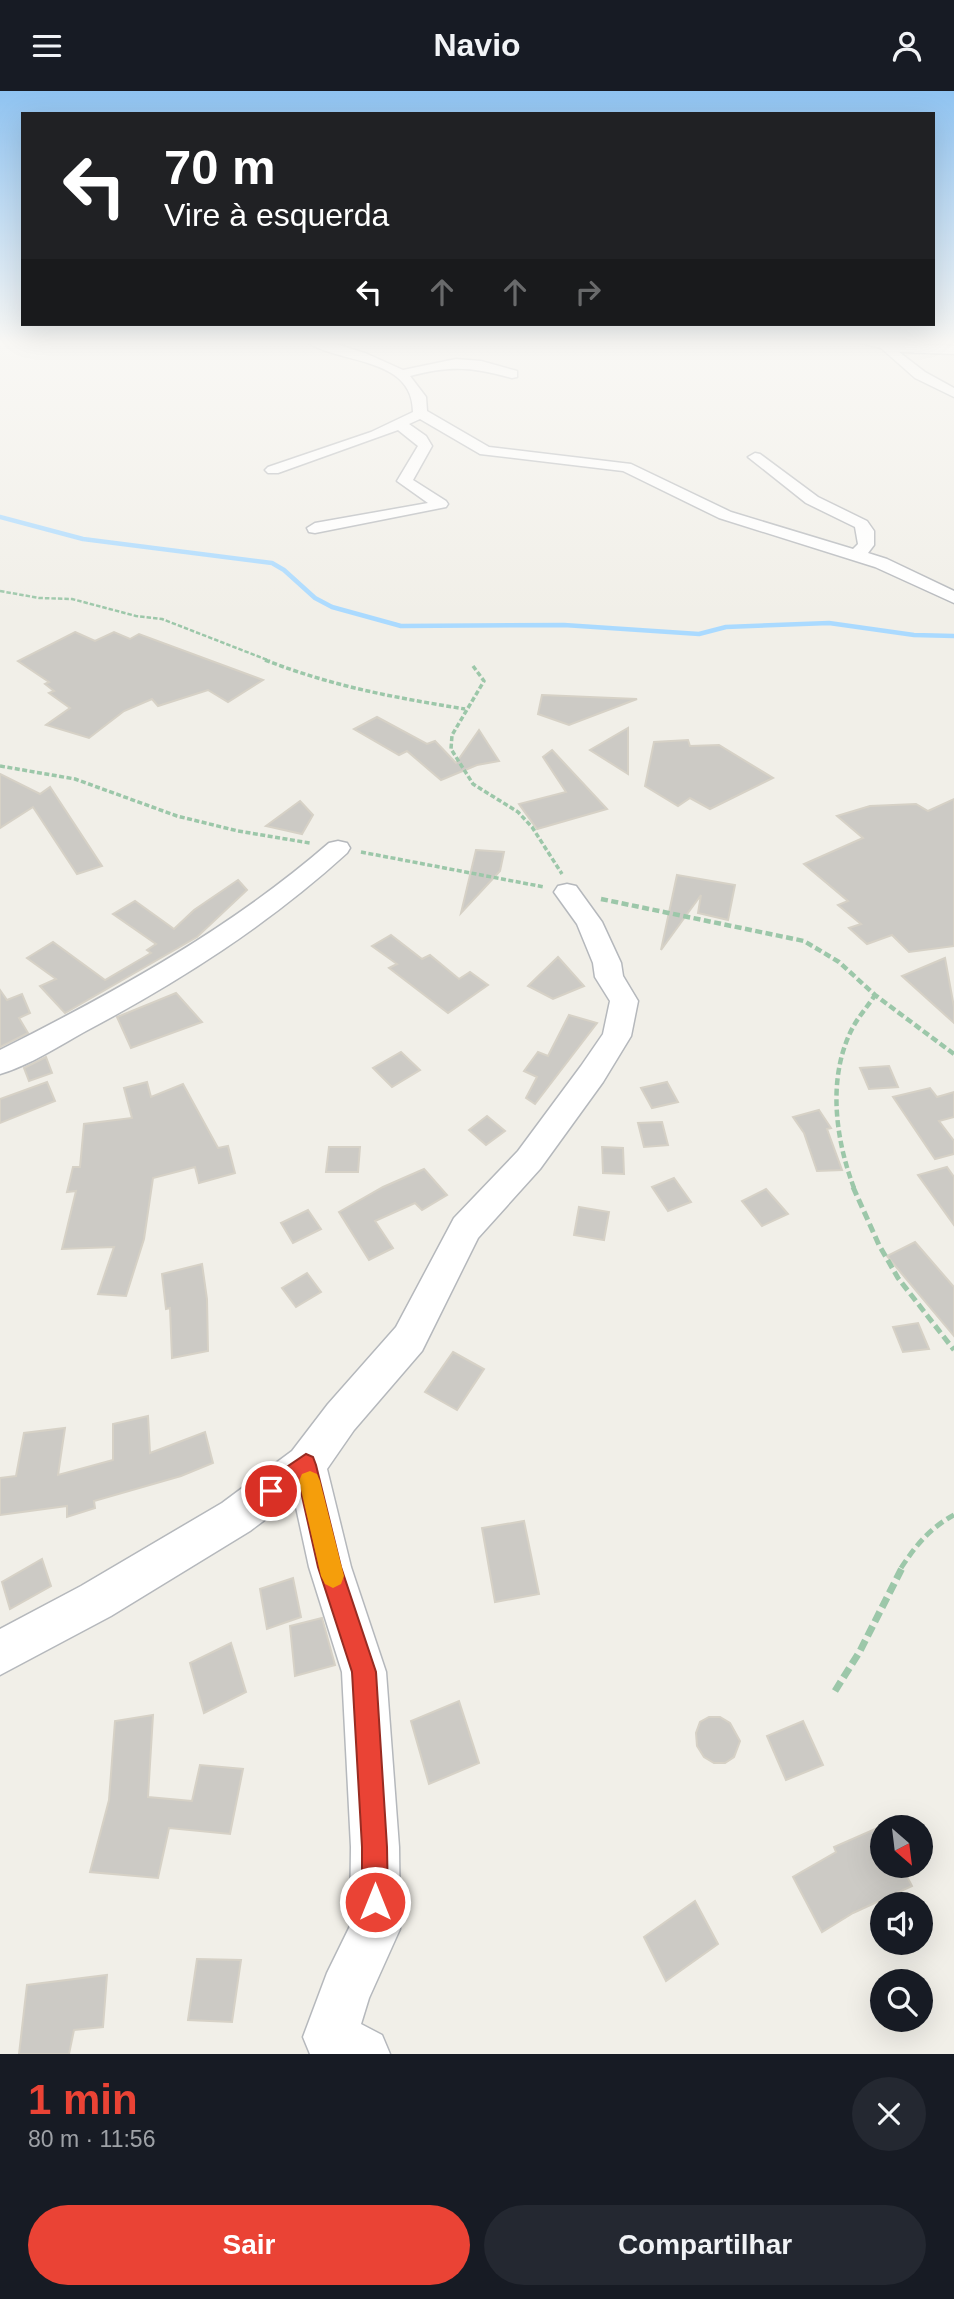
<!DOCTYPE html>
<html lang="pt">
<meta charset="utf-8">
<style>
:root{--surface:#171b24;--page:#242831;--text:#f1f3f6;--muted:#9ea1a6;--accent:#ea4335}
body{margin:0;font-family:Arial,sans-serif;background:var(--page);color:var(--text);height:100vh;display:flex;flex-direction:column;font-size:26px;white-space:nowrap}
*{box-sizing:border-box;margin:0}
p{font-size:23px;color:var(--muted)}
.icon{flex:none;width:38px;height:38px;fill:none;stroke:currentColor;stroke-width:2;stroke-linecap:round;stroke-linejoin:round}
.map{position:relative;height:1963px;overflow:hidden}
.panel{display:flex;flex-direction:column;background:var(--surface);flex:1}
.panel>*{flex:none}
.banner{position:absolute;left:21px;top:21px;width:914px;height:214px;border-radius:0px;box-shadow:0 7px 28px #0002;background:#202124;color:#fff;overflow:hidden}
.needle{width:46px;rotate:152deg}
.controls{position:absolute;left:870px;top:1724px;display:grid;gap:14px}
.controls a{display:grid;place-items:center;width:63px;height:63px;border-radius:50%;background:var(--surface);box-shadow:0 7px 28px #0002;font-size:35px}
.pin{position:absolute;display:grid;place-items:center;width:60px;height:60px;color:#fff;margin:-30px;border:4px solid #fff;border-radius:50%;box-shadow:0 2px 7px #0007}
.me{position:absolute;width:77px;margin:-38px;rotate:0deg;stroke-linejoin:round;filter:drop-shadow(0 0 5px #0008)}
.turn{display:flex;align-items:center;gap:24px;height:147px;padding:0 28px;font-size:32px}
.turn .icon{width:91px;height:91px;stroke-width:2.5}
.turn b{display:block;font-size:49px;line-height:60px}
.lanes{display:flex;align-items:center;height:66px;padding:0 28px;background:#0003;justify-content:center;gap:35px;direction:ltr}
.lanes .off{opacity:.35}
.round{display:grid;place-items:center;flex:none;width:74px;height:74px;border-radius:37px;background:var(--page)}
.summary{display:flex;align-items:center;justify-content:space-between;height:119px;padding:0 28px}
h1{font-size:42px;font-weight:700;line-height:52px;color:var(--accent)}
.action{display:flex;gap:14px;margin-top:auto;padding:14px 28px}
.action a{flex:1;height:80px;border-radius:42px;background:var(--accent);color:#fff;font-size:28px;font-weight:700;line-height:80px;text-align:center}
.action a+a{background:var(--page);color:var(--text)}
header{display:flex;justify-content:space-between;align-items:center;height:91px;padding:0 28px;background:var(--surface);font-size:32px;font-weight:700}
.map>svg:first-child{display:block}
</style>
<header><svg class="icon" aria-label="menu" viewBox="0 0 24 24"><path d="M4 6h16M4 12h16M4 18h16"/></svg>Navio<svg class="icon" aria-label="person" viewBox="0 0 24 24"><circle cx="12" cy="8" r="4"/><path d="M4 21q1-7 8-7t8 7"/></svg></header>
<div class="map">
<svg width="954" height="1963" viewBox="0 0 954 1963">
<rect width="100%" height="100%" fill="#f1efe8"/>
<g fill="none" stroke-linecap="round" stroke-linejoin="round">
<path stroke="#aadaff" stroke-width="4.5" d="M0 426 83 448 272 472 284 479 315 507 332 516 401 535 564 534 699 543 726 536 829 532 914 544 954 545"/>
</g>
<g fill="#cccac5" stroke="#d6d1c6" stroke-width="2">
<path d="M75 541 95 550 114 541 130 548 139 543 263 589 228 611 208 599 158 615 152 608 124 620 89 647 46 634 70 617 49 602 54 600 45 593 49 591 18 570Z"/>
<path d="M542 604 566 605 637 608 569 634 538 623Z"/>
<path d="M377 626 427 653 435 650 456 672 479 639 499 670 477 674 441 689 407 660 399 664 354 638Z"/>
<path d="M628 637V683L590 659Z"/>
<path d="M688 649 690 655 719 654 773 687 710 718 690 707 678 715 645 695 654 651Z"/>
<path d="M552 659 607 718 537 738 519 713 566 701 543 666Z"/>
<path d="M0 683 40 703 50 696 102 775 77 783 33 716 0 737Z"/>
<path d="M954 708V855L909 861 892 844 867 853 849 837 861 833 838 814 848 810 804 773 863 747 837 725 870 715 916 713 928 720Z"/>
<path d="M300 710 313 724 302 743 266 735Z"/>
<path d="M476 759 504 761 500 780 461 822Z"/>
<path d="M677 784 735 794 728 829 698 822 701 804 661 859Z"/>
<path d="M238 789 247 799 197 846 65 922 40 895 56 888 27 867 53 851 105 889 151 862 147 859 156 853 113 823 135 810 174 838 194 819Z"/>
<path d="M391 844 422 868 430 864 459 888 470 881 488 894 448 922 389 877 397 873 372 855Z"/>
<path d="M558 866 584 895 553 908 528 895Z"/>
<path d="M945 867 954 916V932L902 885Z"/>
<path d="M0 899 7 909 22 903 30 922 19 927 28 942 0 956Z"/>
<path d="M176 902 202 931 131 957 117 926Z"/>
<path d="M569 924 597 932 535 1013 526 1007 537 986 524 980 538 961 548 965Z"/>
<path d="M401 961 420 979 392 996 373 977Z"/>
<path d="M46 966 52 982 29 990 24 977Z"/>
<path d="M889 975 898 996 869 998 860 977Z"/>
<path d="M47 991 55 1010 0 1032V1008Z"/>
<path d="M147 991 151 1006 183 993 218 1057 228 1055 235 1082 199 1092 195 1076 153 1087 144 1148 126 1205 98 1203 114 1156 62 1158 76 1100 67 1101 73 1076H80L84 1033 132 1027 124 997Z"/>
<path d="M667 991 678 1011 652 1017 641 997Z"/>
<path d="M930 997 937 1006 954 1001V1026L939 1030 954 1050V1063L935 1068 893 1006Z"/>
<path d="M819 1019 831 1037 827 1038 842 1079 817 1080 804 1042 793 1026Z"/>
<path d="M487 1025 505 1040 486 1054 469 1039Z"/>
<path d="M662 1031 668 1054 644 1056 638 1032Z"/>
<path d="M329 1056H360L358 1081H326Z"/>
<path d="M602 1056 623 1057 624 1083 603 1082Z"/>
<path d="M947 1076 954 1086V1134L918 1084Z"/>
<path d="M424 1078 447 1104 422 1119 415 1112 375 1130 393 1157 369 1169 339 1121 383 1096Z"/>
<path d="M674 1087 691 1111 668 1120 652 1096Z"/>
<path d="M766 1098 788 1123 762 1135 742 1110Z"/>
<path d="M579 1116 609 1121 604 1149 574 1144Z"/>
<path d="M308 1119 321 1138 293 1152 281 1132Z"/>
<path d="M915 1151 954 1196V1245L887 1165Z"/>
<path d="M202 1173 207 1208 208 1260 172 1267 170 1217 166 1218 162 1183Z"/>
<path d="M307 1182 321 1201 296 1216 282 1197Z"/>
<path d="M918 1232 929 1258 903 1261 893 1236Z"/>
<path d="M453 1261 484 1278 457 1319 425 1301Z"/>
<path d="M148 1325 150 1362 205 1341 213 1372 181 1385 94 1410 95 1417 67 1426V1415L0 1424V1387L16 1385 24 1342 65 1337 58 1384 113 1369V1333Z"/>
<path d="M524 1430 539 1503 495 1511 482 1437Z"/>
<path d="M42 1468 51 1495 10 1518 2 1491Z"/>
<path d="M293 1487 301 1526 267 1538 260 1498Z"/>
<path d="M322 1527 335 1574 295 1585 290 1535Z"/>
<path d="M231 1552 246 1601 204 1622 190 1572Z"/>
<path d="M459 1610 479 1672 429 1693 411 1630Z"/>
<path d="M153 1624 148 1706 192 1710 200 1674 243 1678 230 1743 169 1737 158 1787 90 1781 109 1709 115 1630Z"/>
<path d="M709 1626H720L730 1632 740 1650 734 1666 725 1672H714L704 1666 697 1655 696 1642 700 1631Z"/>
<path d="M803 1630 823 1674 786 1689 767 1645Z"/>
<path d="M882 1735V1774H901L912 1795 853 1822 822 1841 793 1786 836 1761 834 1756Z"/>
<path d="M695 1810 718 1853 666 1890 644 1846Z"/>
<path d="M197 1868 241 1869 232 1931 188 1929Z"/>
<path d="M107 1884 103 1936 74 1939 69 1963H19L27 1894Z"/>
</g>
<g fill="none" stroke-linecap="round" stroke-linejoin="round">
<defs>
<g id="street">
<path d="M304 249H323L365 262 403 279 456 268 481 270 517 280V286L512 287C472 276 451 274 410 285L426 306 427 320 489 356 631 373 731 421 853 458 858 453 855 436 806 412 748 366 755 362 760 363 818 406 867 430 874 440V454L868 462 887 468 954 500V512L875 476 719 427 623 380 480 363 420 328 409 333 426 345 432 355 413 389 446 410 448 413 446 416 315 442 309 441 307 437 315 432 428 412 397 390 418 355 398 339 278 382H268L265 379 268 376 371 341 413 321C413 264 337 274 304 249Z"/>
<path d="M848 249 954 255V263L899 261 925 281 954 297V306L915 287 881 257Z"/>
<path d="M338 750 347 752 350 757 347 762C268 834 180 890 86 940 59 955 30 974 0 983V959C117 900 230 838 329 752Z"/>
<path d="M567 793 576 795 602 831 621 872 623 885 638 910 631 945 603 991 540 1078 478 1147 422 1260 354 1339 327 1378 351 1476 386 1581 399 1756 400 1838 369 1907 361 1933 382 1944 390 1963H310L303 1946 327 1882 350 1835 351 1756 342 1581 309 1476 294 1407 250 1440 111 1525 0 1584V1538L81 1495 222 1412 292 1360 328 1313 396 1236 454 1127 518 1060 581 975 603 943 610 910 595 886 593 872 577 833 554 801 558 795Z"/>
</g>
</defs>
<use href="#street" stroke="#b5b8bc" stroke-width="3"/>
<path stroke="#9cc7a9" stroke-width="2.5" stroke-dasharray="4.5 2" stroke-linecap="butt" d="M0 500 39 507 72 508 136 525 162 528 270 570"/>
<g stroke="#9cc7a9" stroke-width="3.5" stroke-dasharray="5 2.5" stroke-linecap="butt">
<path d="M265 569C335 596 392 606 465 618"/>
<path d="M473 575 484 590 452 644 451 658 473 693 518 721 532 736 562 783"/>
<path d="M0 675 75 688 177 725 238 740 310 752"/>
<path d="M361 761 544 796"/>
</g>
<g stroke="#9cc7a9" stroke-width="4.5" stroke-dasharray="7 3.5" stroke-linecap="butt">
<path d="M601 808 804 850 839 871 875 904 954 963"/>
<path d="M854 1097C835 1047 827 985 853 936 859 925 868 915 875 904"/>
</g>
<g stroke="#9cc7a9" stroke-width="5" stroke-dasharray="9 4.5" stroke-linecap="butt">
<path d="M853 1096 879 1154 898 1187 954 1259"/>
<path d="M901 1477C916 1454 930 1437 954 1424"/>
</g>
<path stroke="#9cc7a9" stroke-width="7" stroke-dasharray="11 5" stroke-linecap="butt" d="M835 1600 860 1560 903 1475"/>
<use href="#street" fill="#fff" fill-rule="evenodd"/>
</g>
<linearGradient id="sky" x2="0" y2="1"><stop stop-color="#8fc3f1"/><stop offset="0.48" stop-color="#f9f8f5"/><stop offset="1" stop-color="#f9f8f5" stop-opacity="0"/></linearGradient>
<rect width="954" height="524" fill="url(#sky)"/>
<path fill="#ea4335" stroke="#982c22" stroke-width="2" d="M306 1363 313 1366 316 1374 341 1476 376 1581 387 1756 388 1811 384 1820 375 1824 365 1820 362 1811V1756L352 1581 318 1476 299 1392 271 1411 263 1408 260 1400 263 1392Z"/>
<path fill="#f59e0b" d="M310 1380 317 1383 320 1390 344 1485 341 1493 333 1497 325 1493 321 1485 299 1390 302 1383Z"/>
</svg>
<div class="controls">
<a><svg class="needle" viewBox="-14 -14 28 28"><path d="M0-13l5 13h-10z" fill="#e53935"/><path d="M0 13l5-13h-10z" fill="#9ea1a6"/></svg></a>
<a><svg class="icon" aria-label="sound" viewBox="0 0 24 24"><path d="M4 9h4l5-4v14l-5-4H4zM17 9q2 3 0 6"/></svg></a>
<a><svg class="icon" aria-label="search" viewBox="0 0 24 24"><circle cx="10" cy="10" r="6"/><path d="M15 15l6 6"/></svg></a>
</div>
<div class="pin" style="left:271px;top:1400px;background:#d93025"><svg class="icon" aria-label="arrive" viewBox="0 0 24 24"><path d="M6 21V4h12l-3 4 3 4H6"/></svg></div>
<svg class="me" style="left:375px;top:1811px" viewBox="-20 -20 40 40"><circle r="17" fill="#ea4335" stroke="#fff" stroke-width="3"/><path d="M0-11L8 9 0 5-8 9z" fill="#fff"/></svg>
<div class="banner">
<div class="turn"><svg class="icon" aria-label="left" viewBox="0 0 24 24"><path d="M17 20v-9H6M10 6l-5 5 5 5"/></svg><div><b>70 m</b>Vire à esquerda</div></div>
<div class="lanes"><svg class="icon" aria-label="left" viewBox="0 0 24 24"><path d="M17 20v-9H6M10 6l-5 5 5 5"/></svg><svg class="icon off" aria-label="ahead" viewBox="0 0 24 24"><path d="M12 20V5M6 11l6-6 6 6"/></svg><svg class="icon off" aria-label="ahead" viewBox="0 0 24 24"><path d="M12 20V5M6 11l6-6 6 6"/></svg><svg class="icon off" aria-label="right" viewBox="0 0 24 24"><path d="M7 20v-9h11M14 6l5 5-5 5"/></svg></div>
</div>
</div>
<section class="panel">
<div class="summary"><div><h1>1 min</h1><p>80 m · 11:56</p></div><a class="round"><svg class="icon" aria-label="close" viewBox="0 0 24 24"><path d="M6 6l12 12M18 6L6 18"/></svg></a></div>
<div class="action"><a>Sair</a><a>Compartilhar</a></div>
</section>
